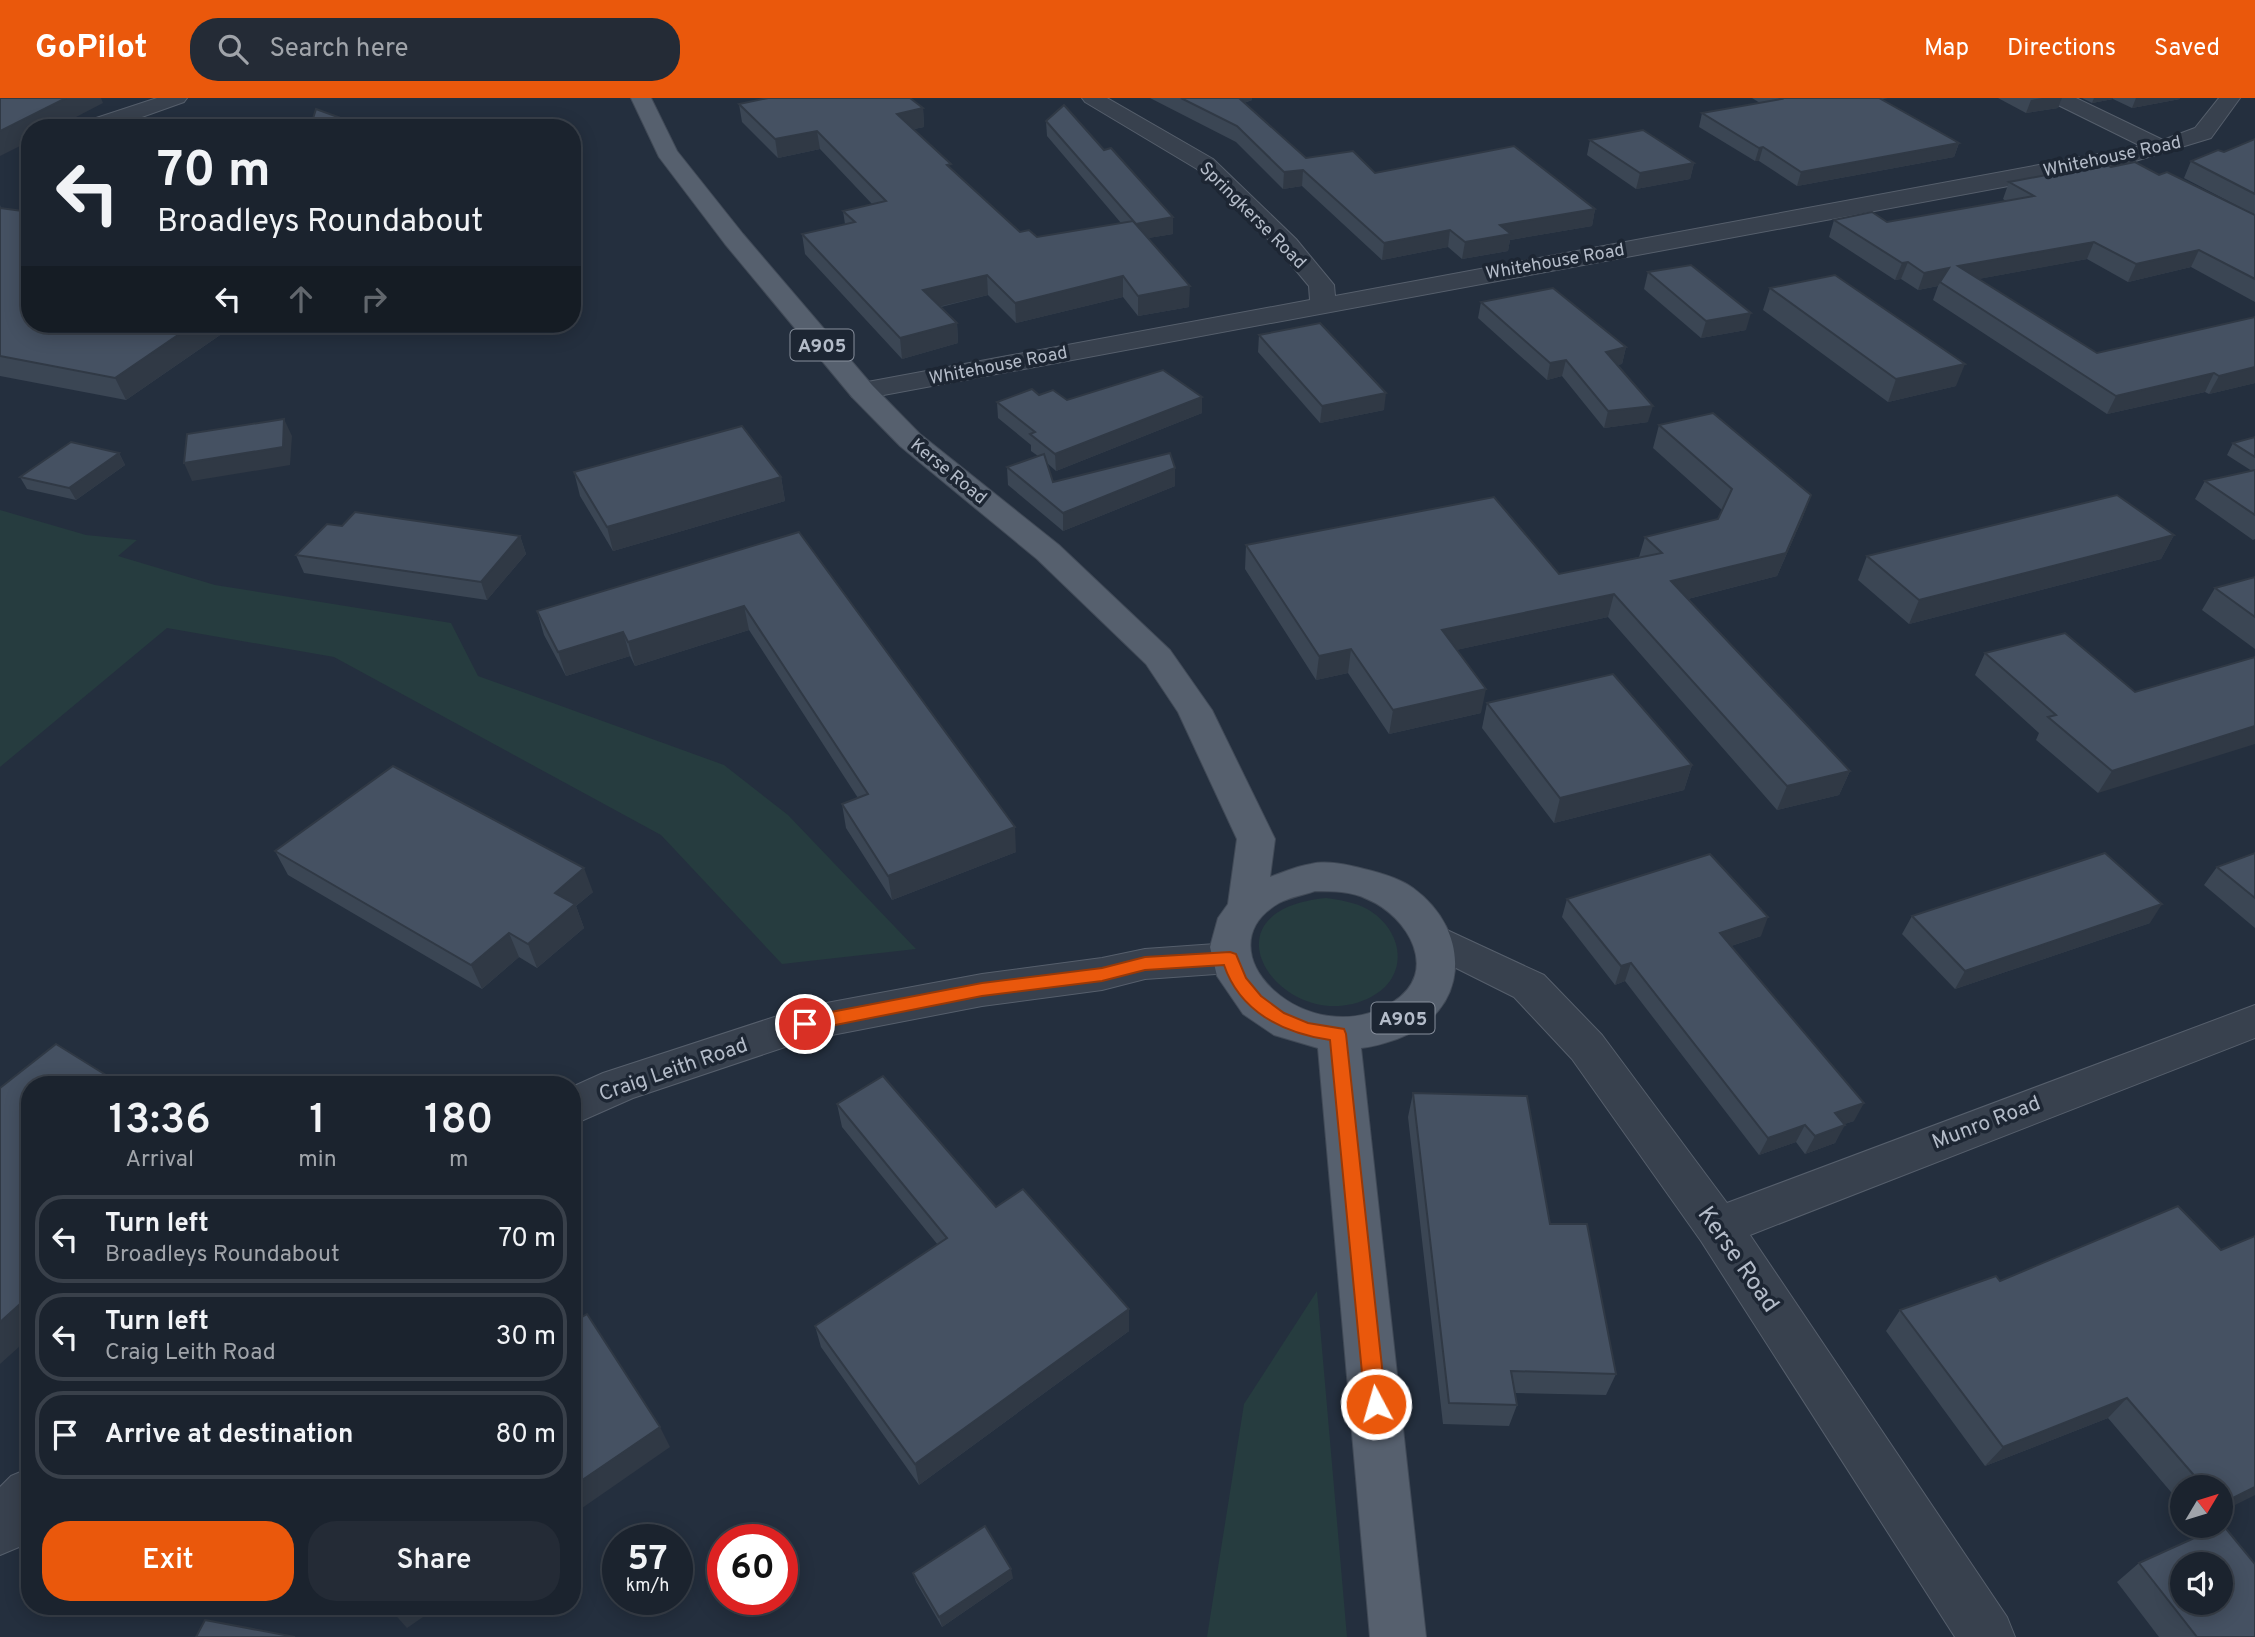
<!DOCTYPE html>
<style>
:root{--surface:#1b232e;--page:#242b36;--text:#f1f3f6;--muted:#a0a4aa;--line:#39404a;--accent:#ea580c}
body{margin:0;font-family:Overpass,sans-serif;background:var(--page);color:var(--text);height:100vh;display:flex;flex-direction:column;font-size:26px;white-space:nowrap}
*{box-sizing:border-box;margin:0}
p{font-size:23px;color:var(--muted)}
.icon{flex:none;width:38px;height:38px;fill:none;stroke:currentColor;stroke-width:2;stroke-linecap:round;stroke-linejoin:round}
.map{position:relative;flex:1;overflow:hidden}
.details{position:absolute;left:21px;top:978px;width:560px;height:539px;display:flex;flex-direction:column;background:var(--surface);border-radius:28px;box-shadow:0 4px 18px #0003,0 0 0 2px var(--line)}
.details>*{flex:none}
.guide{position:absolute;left:21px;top:21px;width:560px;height:214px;border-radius:28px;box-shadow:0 4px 18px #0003,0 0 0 2px var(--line);background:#1b232e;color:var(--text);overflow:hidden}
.needle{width:46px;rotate:52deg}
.buttons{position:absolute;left:2170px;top:1377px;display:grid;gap:14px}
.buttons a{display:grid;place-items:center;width:63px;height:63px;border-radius:50%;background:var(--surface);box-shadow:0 4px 18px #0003,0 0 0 2px var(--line);font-size:35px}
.speed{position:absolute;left:602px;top:1426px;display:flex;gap:14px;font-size:35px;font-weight:700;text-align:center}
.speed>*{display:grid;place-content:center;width:91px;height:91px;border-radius:50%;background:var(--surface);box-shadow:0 4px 18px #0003,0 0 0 2px var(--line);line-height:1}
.speed small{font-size:18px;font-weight:400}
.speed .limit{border:10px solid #d22;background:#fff;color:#111}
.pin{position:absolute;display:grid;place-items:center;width:60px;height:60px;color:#fff;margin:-30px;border:4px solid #fff;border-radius:50%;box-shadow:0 2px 7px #0007}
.me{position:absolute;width:77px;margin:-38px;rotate:354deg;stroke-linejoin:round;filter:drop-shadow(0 0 5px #0008)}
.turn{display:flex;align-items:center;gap:24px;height:147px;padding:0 21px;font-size:32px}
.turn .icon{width:91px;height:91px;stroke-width:2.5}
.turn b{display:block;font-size:49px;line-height:60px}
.lanes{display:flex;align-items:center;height:66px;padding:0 21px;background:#0003;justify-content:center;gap:35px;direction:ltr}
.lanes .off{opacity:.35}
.eta{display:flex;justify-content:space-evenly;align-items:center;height:119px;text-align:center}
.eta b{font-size:42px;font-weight:600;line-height:49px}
.cta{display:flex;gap:14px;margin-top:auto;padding:14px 21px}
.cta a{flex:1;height:80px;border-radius:28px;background:var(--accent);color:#fff;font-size:28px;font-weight:600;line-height:80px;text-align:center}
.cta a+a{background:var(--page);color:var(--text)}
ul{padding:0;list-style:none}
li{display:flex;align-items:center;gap:21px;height:88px;margin:0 14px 10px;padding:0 7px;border:4px solid var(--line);border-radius:28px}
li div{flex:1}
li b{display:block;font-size:26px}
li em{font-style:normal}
header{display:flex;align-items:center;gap:42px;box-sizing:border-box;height:98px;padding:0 35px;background:var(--accent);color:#fff}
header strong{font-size:33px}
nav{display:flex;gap:38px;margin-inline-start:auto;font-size:24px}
.search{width:490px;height:63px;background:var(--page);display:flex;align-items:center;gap:18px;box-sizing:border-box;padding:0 24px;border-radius:28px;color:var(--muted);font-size:26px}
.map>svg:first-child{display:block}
</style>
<header>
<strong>GoPilot</strong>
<div class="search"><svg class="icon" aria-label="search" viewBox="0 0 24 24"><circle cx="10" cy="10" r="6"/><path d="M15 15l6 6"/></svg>Search here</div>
<nav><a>Map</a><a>Directions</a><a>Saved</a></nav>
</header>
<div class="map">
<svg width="2255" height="1539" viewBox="0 0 2255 1539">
<rect width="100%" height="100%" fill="#242f3e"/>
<g fill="#263c3f">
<path d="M0 412 86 437 137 442 118 458 215 487 451 525 478 578 724 667 788 717 916 851 782 866 661 737 334 559 167 530 0 669Z"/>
<path d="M1326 800C1340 802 1354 804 1367 811 1403 831 1411 878 1371 899 1286 943 1192 813 1326 800Z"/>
<path d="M1317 1193 1347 1539H1207L1244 1306Z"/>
</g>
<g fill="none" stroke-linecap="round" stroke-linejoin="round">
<defs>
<g id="street">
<path d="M157 0H187L184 4 111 30H78L81 25Z"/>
<path d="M1082 0H1107L1213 61 1296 141 1334 187 1335 198 2141 48 2052 4 2049 0H2076L2163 42 2195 30 2219 0H2240L2211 40 2122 67 862 301 852 299 848 293 852 287 862 285 1310 202 1309 188 1278 151 1197 71 1085 4Z"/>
<path d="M1434 826 1544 877 1602 937 1727 1105 2255 907V940L1750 1137 2007 1519 2015 1539H1955L1701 1143 1572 961 1514 899 1420 852 1414 841 1420 830Z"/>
<path d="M1230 845 1244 849 1250 860 1244 871 1230 875 1145 881 1102 892 982 908 806 942 633 1000 572 1027V989L603 975 805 909 982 876 1102 860 1145 851Z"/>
<path d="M30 1370V1434L19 1449 0 1457V1389L11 1378Z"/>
</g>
<path id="primary" d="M631 0H651L677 53 743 136 872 287 920 336 1059 447 1170 552 1212 612 1275 741 1270 779C1284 774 1297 768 1311 766 1327 762 1348 767 1364 771 1381 775 1399 780 1413 790 1473 834 1470 914 1397 941 1385 945 1373 949 1361 950L1426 1539H1370L1318 950 1274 937 1243 916 1217 878 1210 849 1218 820 1228 806 1237 741 1178 614 1146 566 1037 461 900 348 852 299 725 146 659 59ZM1315 793C1332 793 1351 793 1367 801 1408 818 1441 874 1393 904 1309 958 1197 852 1279 805 1290 799 1304 797 1315 793Z"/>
</defs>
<use href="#street" stroke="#565f6c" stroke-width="2"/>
<use href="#primary" stroke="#414a57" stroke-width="2"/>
<use href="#street" fill="#38414e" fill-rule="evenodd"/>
<use href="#primary" fill="#56606e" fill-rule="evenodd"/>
</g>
<g fill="#3b4654">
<path d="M1150 0H1252V2L1244 5 1306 60 1375 75 1595 111 1592 128 1510 142 1508 153 1462 161 1448 149 1382 162 1302 88 1283 91 1236 44Z"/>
<path d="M1752 0H1888L1881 1 1959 45 1954 59 1797 88 1759 63H1755L1699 29 1702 15 1760 5Z"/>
<path d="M1998 0H2062L2058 10 2026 15Z"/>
<path d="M2082 0H2180V1L2132 10 2113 1 2092 5Z"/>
<path d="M739 6 923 10 924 29 914 31 951 71 1020 134 1037 139 1121 125 1047 38 1046 23 1173 136 1148 140 1189 209 1138 218 1123 199 1016 225 988 197 941 209 957 225 958 245 902 261 805 156 802 136 845 126 843 113 872 106 820 51 778 60 742 24Z"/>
<path d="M2255 41V204L2191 169 2128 184 2087 161 1978 181 2097 255 2255 219V285L2209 296 2205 294 2107 316 1933 202 1938 188 1918 192 1901 181 1895 182 1829 139 1834 122 1887 124 2006 103 2003 101 2009 84 2111 69 2159 77 2253 116 2184 80 2191 63 2224 54Z"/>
<path d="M1590 42 1694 65 1690 81 1636 91 1587 57Z"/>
<path d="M0 107 30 226H236L126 302 0 278Z"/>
<path d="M1648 174 1746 232 1701 240 1644 191Z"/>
<path d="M1770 190 1956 288 1888 304 1763 212Z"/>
<path d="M1481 204 1626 249 1622 266 1617 267 1648 324 1604 330 1562 278 1547 282 1478 220Z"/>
<path d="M1259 237 1384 312 1320 325 1258 254Z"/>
<path d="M1039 297 1067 302 1202 315 1056 373 1047 365 1053 384 1175 370V388L1063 433 1008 387 1007 369 1038 358 1031 353V347L998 320 997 304Z"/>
<path d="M1659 327 1811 397 1802 421 1777 478 1688 501 1850 673 1839 697 1777 712 1608 519 1456 552 1481 615 1389 636 1348 575 1316 582 1245 471 1246 447 1559 476 1639 459 1645 439 1718 421 1722 412 1653 350Z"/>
<path d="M2255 339V441L2253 442 2195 401 2205 383 2252 373 2227 357 2233 345Z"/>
<path d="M119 355 125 367 76 402 27 391 20 379Z"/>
<path d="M574 374 781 379 785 403 613 453 580 398Z"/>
<path d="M342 428 520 438 526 456 487 502 304 475 296 457Z"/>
<path d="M799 434 1016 754 892 802 846 730 842 706 858 700 749 532 635 568 630 558 566 578 544 537 537 513Z"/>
<path d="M2174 437 2161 461 1909 526 1858 482 1867 458Z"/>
<path d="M2255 479V551L2202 512 2215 490Z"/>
<path d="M1985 555 2135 594 2255 559 2098 695 2036 642 2039 635 1975 577Z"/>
<path d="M1487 605 1692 667 1684 692 1554 725 1482 630Z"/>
<path d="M275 753 593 794 576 808 584 830 537 870 519 859 482 891 288 777Z"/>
<path d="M2255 755V830L2204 787 2217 769Z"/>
<path d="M1567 801 1761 838 1731 848 1854 1023 1844 1026 1835 1045 1805 1056 1796 1044 1759 1057 1625 883 1615 887 1562 819Z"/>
<path d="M1912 818 2150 825 1955 891 1902 836Z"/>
<path d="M1413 995 1550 1126 1616 1276 1606 1297 1515 1295 1517 1307 1509 1328 1443 1326 1408 1019Z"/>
<path d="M837 1006 996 1109 1129 1233 919 1387 821 1249 815 1228 938 1147 842 1029Z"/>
<path d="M2178 1108 2221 1390H2182V1407L2108 1320 1985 1368 1886 1233 1900 1212 2000 1183Z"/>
<path d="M2139 1465 2255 1539H2159L2117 1484Z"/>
<path d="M913 1475 1013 1480 942 1529 916 1484Z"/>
</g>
<g fill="#303945">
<path d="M66 0H101L103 5 55 30H30V43L0 58V33Z"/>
<path d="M1231 0H1252V2L1231 9Z"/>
<path d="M2042 0H2062L2058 10 2026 15 2031 2Z"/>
<path d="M2094 0H2113V1L2092 5Z"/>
<path d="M2136 0H2180V1L2132 10Z"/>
<path d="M923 10 924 29 899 34 897 16Z"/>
<path d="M817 33 820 51 778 60 775 41Z"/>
<path d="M1959 45 1954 59 1797 88 1801 74Z"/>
<path d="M1763 49 1759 63H1755L1759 50Z"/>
<path d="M1694 65 1690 81 1636 91 1640 75Z"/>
<path d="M1303 72 1302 88 1283 91 1284 74Z"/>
<path d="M1595 111 1592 128 1510 142 1508 153 1462 161 1465 144 1500 127Z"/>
<path d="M1173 119V136L1136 142V126Z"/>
<path d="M1450 132 1448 149 1382 162 1384 145Z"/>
<path d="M2094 144 2087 161 1952 186 1958 168Z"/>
<path d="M2199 152 2191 169 2128 184 2136 166Z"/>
<path d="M1908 164 1901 181 1895 182 1902 165Z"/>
<path d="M1949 170 1938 188 1918 192 1924 175Z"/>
<path d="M987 177 988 197 925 212 923 192Z"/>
<path d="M1123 178V199L1016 225 1015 205Z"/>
<path d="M1190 188 1189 209 1138 218V198Z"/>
<path d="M1751 215 1746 232 1701 240 1706 223Z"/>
<path d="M957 225 958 245 902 261 900 240Z"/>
<path d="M194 226H236L126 302 115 280Z"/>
<path d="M1626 249 1622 266 1602 270 1606 254Z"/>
<path d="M1566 262 1562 278 1547 282 1550 265Z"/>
<path d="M1965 266 1956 288 1888 304 1896 281Z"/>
<path d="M2255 269V285L2209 296 2219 278Z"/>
<path d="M2214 275 2205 294 2107 316 2116 298Z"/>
<path d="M1386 295 1384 312 1320 325 1322 308Z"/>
<path d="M1202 299V315L1056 373 1055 356Z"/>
<path d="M1653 308 1648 324 1604 330 1608 313Z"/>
<path d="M284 321 292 338 290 367 192 383 184 365Z"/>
<path d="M119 355 125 367 76 402 69 390Z"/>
<path d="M1175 370V388L1063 433V415Z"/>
<path d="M781 379 785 403 613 453 607 429Z"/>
<path d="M1811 397 1802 421 1777 478 1664 507 1671 483Z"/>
<path d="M2174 437 2161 461 1909 526 1919 502Z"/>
<path d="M520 438 526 456 487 502 481 484Z"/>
<path d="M1614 496 1608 519 1438 556 1442 532Z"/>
<path d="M744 508 749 532 635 568 628 544Z"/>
<path d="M623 534 630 558 566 578 558 554Z"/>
<path d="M1351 551 1348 575 1316 582 1319 558Z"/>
<path d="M1486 591 1481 615 1389 636 1393 612Z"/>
<path d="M2255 628V646L2098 695 2112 673Z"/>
<path d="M1692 667 1684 692 1554 725 1560 700Z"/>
<path d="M1850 673 1839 697 1777 712 1787 688Z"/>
<path d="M1015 729 1016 754 892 802 888 778Z"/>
<path d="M584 770 593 794 576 808 584 830 537 870 528 846 555 795Z"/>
<path d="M2162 806 2150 825 1955 891 1965 873Z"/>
<path d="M1768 819 1761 838 1713 854 1720 835Z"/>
<path d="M509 835 519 859 482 891 471 867Z"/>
<path d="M1631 865 1625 883 1615 887 1621 868Z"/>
<path d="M1864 1005 1854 1023 1825 1033 1835 1015Z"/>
<path d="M1805 1027 1796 1044 1759 1057 1768 1040Z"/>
<path d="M1845 1027 1835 1045 1805 1056 1815 1038Z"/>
<path d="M30 1197V1239L0 1266V1224Z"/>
<path d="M1129 1211V1233L919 1387 915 1366Z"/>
<path d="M2127 1300 2108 1320 1985 1368 2003 1349Z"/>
<path d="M660 1329 670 1349 572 1417V1389Z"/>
<path d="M2255 1389V1397L2221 1414V1406Z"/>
<path d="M1011 1471 1013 1480 942 1529 939 1519Z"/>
<path d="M396 1508H439L407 1530 391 1512Z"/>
</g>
<g fill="#455162" stroke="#303945" stroke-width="2" fill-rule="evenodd">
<path d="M0 0H66L0 33Z"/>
<path d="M768 0H910L923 10 897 16 951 66 947 67 1020 134 1029 132 1037 139 1133 123 1190 188 1138 198 1123 178 1015 205 987 177 923 192 957 225 900 240 802 136 855 124 843 113 886 103 817 33 775 41 739 6Z"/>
<path d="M1181 0H1239L1306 60 1353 53 1375 75 1514 48 1595 111 1500 127 1511 136 1465 144 1450 132 1384 145 1303 72 1284 74 1237 28Z"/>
<path d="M1779 0H1879L1959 45 1801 74 1763 49 1759 50 1702 15 1781 1Z"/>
<path d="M1064 7 1104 52 1111 50 1173 119 1136 126 1046 23Z"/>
<path d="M316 11 346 22 345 30H310Z"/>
<path d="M1643 32 1694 65 1640 75 1590 42Z"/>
<path d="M2255 41V96L2191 63 2218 52 2224 54Z"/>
<path d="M2135 64 2159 77 2167 74 2255 117V181L2199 152 2136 166 2094 144 1958 168 2097 255 2255 219V269L2219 278 2214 275 2116 298 1940 184 1949 170 1924 175 1908 164 1902 165 1834 122 1872 114 1887 124 2034 98 2009 84 2105 66 2111 69Z"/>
<path d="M0 110 30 114V226H194L115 280 0 258Z"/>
<path d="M1691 167 1751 215 1706 223 1648 174Z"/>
<path d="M1835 177 1965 266 1896 281 1770 190Z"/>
<path d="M1553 190 1626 249 1606 254 1653 308 1608 313 1566 262 1550 265 1481 204Z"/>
<path d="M1320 225 1386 295 1322 308 1259 237Z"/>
<path d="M1163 272 1202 299 1055 356 1030 336 1035 334 997 304 1032 291 1039 297 1053 292 1067 302Z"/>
<path d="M1713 315 1811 397 1786 455 1671 483 1850 673 1787 688 1614 496 1442 532 1486 591 1393 612 1351 551 1319 558 1246 447 1494 399 1559 476 1662 455 1645 439 1718 421 1732 391 1659 327Z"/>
<path d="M284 321 283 349 184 365 187 336Z"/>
<path d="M742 328 781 379 607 429 574 374Z"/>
<path d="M2255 339V359L2233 345Z"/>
<path d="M71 344 119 355 69 390 20 379Z"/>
<path d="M1170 355 1175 370 1063 415 1007 369 1044 356 1053 384Z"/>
<path d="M2255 372V417L2205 383Z"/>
<path d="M2117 397 2174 437 1919 502 1867 458Z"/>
<path d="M355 414 520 438 481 484 296 457 327 426 342 428Z"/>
<path d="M799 434 1015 729 888 778 842 706 868 696 744 508 628 544 623 534 558 554 537 513Z"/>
<path d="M2255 479V519L2215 490Z"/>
<path d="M2065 535 2135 594 2255 559V628L2112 673 2048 619 2056 617 1985 555Z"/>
<path d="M1613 576 1692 667 1560 700 1487 605Z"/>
<path d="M393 668 584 770 555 795 575 806 528 846 509 835 471 867 275 753Z"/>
<path d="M2105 755 2162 806 1965 873 1912 818Z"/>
<path d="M2255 755V800L2217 769Z"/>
<path d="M1710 756 1768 819 1720 835 1864 1005 1835 1015 1845 1027 1815 1038 1805 1027 1768 1040 1631 865 1621 868 1567 801Z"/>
<path d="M56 946 122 987H30V1197L0 1224V990Z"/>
<path d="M883 978 996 1109 1023 1091 1129 1211 915 1366 815 1228 947 1140 837 1006Z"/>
<path d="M1413 995 1527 998 1550 1126H1587L1616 1276 1511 1273 1517 1307 1449 1305Z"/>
<path d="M2178 1108 2221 1152 2255 1138V1389L2221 1406V1390H2205L2127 1300 2003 1349 1900 1212 1996 1178 2000 1183Z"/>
<path d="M587 1216 660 1329 572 1389V1225Z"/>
<path d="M2223 1427 2255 1466V1539H2197L2139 1465ZM2182 1466H2221V1505H2182Z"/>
<path d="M985 1428 1011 1471 939 1519 913 1475Z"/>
<path d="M205 1522 295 1539H196Z"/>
</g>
<path fill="#ea580c" stroke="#983908" stroke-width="2" d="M1230 854 1236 856 1246 880 1261 898 1284 915 1308 925 1344 931 1346 936 1386 1306 1383 1313 1376 1316 1368 1313 1365 1306 1330 942C1283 935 1240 914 1224 867L1145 872 1102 883 982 898 805 933 799 931 797 926 799 921 805 919 982 885 1102 870 1145 859Z"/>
<g text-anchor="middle" stroke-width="7" stroke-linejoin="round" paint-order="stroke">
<g font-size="18" fill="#b4bcc9" stroke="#1d2633">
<text transform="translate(2112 58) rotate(-12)" y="6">Whitehouse Road</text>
<text transform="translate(1253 117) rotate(45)" y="6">Springkerse Road</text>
<text transform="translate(1555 163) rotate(-10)" y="6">Whitehouse Road</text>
<text transform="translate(998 267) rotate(-11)" y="6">Whitehouse Road</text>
<text transform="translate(949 373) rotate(39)" y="6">Kerse Road</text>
</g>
<g fill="#1d2633" stroke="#878f9c" stroke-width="2">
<rect x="790.5" y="231.5" width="63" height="31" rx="5"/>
<rect x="1371.5" y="904.5" width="63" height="31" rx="5"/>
</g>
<g font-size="19" font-weight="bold" fill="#b4bcc9">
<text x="822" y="254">A905</text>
<text x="1403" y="927">A905</text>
</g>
<g font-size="21" fill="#b4bcc9" stroke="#1d2633">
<text transform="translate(673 971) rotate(-19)" y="7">Craig Leith Road</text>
<text transform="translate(1986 1024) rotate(-21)" y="7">Munro Road</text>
</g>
<g font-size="24" fill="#b4bcc9" stroke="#1d2633">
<text transform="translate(1739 1161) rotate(55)" y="8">Kerse Road</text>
</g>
</g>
</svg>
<div class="buttons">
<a><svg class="needle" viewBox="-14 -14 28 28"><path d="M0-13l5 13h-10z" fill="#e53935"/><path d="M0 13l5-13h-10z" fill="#a0a4aa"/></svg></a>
<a><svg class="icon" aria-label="sound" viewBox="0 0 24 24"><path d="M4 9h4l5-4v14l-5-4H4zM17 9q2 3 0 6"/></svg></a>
</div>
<div class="speed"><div>57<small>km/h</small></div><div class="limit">60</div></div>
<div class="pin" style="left:805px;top:926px;background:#d93025"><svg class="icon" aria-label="arrive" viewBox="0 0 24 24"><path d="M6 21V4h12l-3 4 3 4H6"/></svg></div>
<svg class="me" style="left:1376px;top:1306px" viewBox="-20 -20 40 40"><circle r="17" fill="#ea580c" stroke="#fff" stroke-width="3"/><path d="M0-11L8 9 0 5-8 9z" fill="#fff"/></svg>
<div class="guide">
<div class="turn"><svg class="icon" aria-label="left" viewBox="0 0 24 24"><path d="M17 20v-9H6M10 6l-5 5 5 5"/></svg><div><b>70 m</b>Broadleys Roundabout</div></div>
<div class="lanes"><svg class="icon" aria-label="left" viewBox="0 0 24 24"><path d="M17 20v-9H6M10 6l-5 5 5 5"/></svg><svg class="icon off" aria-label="ahead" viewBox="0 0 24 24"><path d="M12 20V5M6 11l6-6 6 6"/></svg><svg class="icon off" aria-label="right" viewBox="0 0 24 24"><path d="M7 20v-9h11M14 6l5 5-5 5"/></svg></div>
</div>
<section class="details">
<div class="eta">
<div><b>13:36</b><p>Arrival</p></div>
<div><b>1</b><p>min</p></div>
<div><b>180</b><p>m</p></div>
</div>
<ul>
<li><svg class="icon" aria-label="left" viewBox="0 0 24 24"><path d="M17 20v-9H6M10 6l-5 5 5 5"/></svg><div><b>Turn left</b><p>Broadleys Roundabout</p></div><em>70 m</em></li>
<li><svg class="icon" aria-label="left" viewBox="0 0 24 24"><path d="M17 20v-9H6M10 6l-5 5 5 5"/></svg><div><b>Turn left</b><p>Craig Leith Road</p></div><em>30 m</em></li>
<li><svg class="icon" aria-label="arrive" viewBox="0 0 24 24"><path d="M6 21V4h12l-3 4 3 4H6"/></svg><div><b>Arrive at destination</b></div><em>80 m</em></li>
</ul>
<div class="cta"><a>Exit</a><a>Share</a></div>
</section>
</div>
